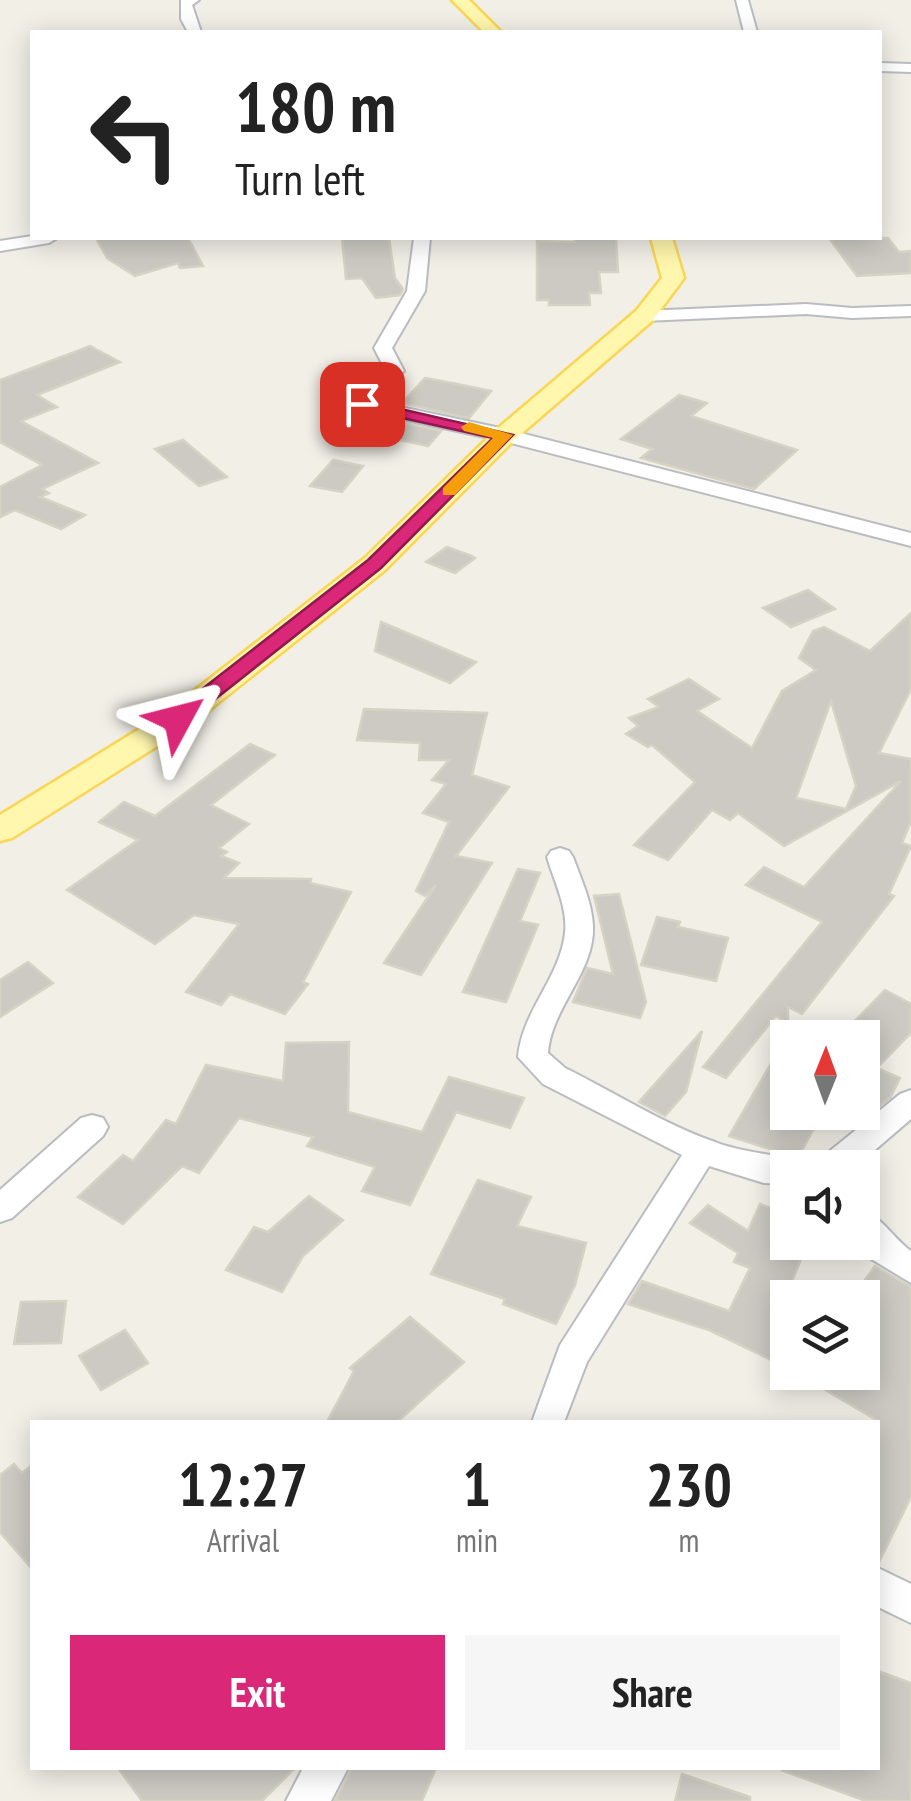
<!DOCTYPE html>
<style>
:root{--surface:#fff;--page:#f6f6f6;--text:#222;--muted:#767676;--accent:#db2777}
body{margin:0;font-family:"PT Sans Narrow",sans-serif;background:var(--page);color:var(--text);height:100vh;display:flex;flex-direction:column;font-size:38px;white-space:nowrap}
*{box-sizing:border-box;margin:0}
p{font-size:32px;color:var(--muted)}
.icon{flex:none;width:55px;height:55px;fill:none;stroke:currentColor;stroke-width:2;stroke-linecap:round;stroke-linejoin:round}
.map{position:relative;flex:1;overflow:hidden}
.drawer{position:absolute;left:30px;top:1420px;width:850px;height:350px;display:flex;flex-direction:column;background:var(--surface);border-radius:0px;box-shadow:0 5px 25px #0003}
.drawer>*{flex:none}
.hud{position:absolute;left:30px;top:30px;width:852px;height:210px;border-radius:0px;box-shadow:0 5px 25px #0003;background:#fff;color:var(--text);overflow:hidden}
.needle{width:65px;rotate:1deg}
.controls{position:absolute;left:770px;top:1020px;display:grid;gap:20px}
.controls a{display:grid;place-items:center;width:110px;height:110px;border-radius:0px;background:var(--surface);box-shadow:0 5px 25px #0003;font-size:50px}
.pin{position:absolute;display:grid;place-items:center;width:85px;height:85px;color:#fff;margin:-42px;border-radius:20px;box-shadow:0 5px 15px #0006}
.me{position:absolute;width:110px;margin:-55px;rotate:52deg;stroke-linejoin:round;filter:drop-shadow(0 0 8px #0008)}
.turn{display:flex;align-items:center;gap:35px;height:210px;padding:0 40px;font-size:45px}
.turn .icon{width:130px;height:130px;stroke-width:2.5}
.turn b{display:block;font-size:70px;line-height:85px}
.eta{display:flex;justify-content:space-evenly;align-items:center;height:170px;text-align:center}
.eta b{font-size:60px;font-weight:800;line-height:70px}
.button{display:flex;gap:20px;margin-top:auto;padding:20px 40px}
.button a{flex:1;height:115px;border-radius:0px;background:var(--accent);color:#fff;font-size:40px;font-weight:800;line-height:115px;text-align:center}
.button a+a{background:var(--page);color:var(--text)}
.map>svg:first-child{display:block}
</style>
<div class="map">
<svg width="911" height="1801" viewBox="0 0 911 1801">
<rect width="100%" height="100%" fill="#f1efe6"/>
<g fill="#cccac3" stroke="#d6d2c4" stroke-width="2.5" fill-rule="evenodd">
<path d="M96 238H188L203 266 180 268 178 263 135 276 107 258Z"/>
<path d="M342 238H389L395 278 403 289 400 295 376 298 362 278 346 279Z"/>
<path d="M575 238H616L618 272H599L601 293H589L590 305H549V300H537V241L575 242Z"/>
<path d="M829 238H888L899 252 911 251V273L857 276Z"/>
<path d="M90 346 120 362 37 395 57 407 21 421 98 463 42 489 49 493 40 497 85 515 61 529 15 510 0 517V487L42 465 0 442V380Z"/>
<path d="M425 378 457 384 491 391 469 418 402 403Z"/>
<path d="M679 395 707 403 691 416 797 450 754 489 641 458 652 449 621 439Z"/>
<path d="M395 421 441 431 428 446 382 436Z"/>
<path d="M183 440 227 477 199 486 155 449Z"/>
<path d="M333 460 363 466 342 492 310 486Z"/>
<path d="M447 547 472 556 475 558 455 573 426 562Z"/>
<path d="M808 590 835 609 791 627 763 608Z"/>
<path d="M911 613V689L879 753 911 759V821L902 843 911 846 889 894 894 896 802 1014 788 1007V1023L776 1016 726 1078 703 1067 822 922 746 885 764 867 804 887 901 781 784 846 738 813 730 820 712 810 668 860 634 845 695 782 652 745 648 747 626 734 638 726 629 718 659 707 648 699 689 679 719 699 697 711 752 748 782 691 816 670 799 658 813 631 824 627 870 651ZM831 701 856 786 846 809 796 798Z"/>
<path d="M381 622 476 662 450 683 375 651Z"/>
<path d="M364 709 487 713 472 775 509 787 456 856 492 863 421 975 384 963 436 885 425 896 416 891 449 822 423 813 446 784 432 780 449 760H419L420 743 357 740Z"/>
<path d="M250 744 275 755 211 805 249 824 219 848 227 852 221 856 239 863 224 878 311 879 310 883 351 892 303 982 308 984 285 1014 230 994 221 1005 186 992 239 924 194 915 155 944 67 890 138 840 99 822 124 802 155 816Z"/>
<path d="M518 869 540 873 520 921 538 925 506 1002 463 992Z"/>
<path d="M619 894 646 1002 640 1018 573 1002 587 968 613 974 594 896Z"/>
<path d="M657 917 680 922 678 927 728 938 716 981 641 965Z"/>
<path d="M28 962 53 983 0 1017V980Z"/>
<path d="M885 990 911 1004V1033L877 1068 900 1078 890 1098 871 1112 862 1109V1037L848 1028Z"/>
<path d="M702 1031 686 1092 665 1116 639 1102Z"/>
<path d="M788 1034V1120L813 1130 798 1158 729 1136Z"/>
<path d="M349 1042 348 1112 422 1132 449 1077 524 1098 510 1128 456 1112 410 1205 362 1191 375 1167 307 1146 313 1137 239 1118 199 1173 182 1166 123 1224 78 1197 123 1155 133 1161 166 1120 176 1124 206 1065 283 1081 286 1043Z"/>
<path d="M478 1180 531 1197 517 1226 586 1243 575 1285 556 1324 503 1304 505 1299 431 1274Z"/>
<path d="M309 1196 343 1220 303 1256 282 1292 226 1270 254 1227 268 1232Z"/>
<path d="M760 1204 788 1214V1242H808L788 1291V1368L709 1330 628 1304 642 1281 729 1311 750 1268 734 1262 738 1253 690 1223 708 1205 748 1231Z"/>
<path d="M875 1266 911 1287V1497L878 1564V1421L795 1372H862V1298H852Z"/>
<path d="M66 1301 61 1343 14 1344 21 1302Z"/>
<path d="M410 1317 464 1362 397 1422H327L354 1371 350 1368Z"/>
<path d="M125 1330 148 1363 101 1390 79 1356Z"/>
<path d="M14 1464 22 1473 32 1465V1569L0 1532V1475Z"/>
<path d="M878 1671 911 1683V1801H866L781 1770 878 1768Z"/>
<path d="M118 1768H295L262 1801H142Z"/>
<path d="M352 1768H436L422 1801H335Z"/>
<path d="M682 1774 750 1797V1801H675Z"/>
</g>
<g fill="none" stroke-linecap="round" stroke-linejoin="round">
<defs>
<g id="minor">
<path d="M181 0H199L192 5 201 32H188L181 19Z"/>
<path d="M736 0H748L757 32H744Z"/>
<path d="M880 63 911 64V72L880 71Z"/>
<path d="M32 236 57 238 49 243 0 251V241Z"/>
<path d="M414 238H430L425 291 392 348 404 371 395 377 388 375 374 348 407 291Z"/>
<path d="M806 304 852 308 911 306V316L852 318 806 314 644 321 635 316 644 311Z"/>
<path d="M363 399 505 429 911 533V546L503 441 356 409V401Z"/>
<path d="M560 848 569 851 573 857C581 879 592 902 593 926 595 972 551 1008 548 1053L565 1068C614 1092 663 1124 715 1142 743 1153 772 1153 799 1162L802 1168H788V1184L764 1183 709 1166 587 1362 564 1422H532L560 1345 682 1155 543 1084 518 1057C522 1011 560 978 565 933 568 908 554 881 547 857L551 851Z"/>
<path d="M911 1090V1119L854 1168H815L820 1159 900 1094Z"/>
<path d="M92 1115 103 1118 108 1127 103 1136 12 1218 0 1222V1190L81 1118Z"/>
<path d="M862 1210C881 1216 894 1239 911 1251V1283L868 1257 858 1242H862Z"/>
<path d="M878 1568 911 1584V1623L878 1607Z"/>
<path d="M303 1768H348L331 1801H286Z"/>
</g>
<g id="major">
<path d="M452 0H469L501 32H484Z"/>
<path d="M651 238H672L684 278 652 321 514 440 385 570 189 726 12 838 0 841V815L167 712 365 558 496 430 636 311 662 278Z"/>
</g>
</defs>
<use href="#minor" stroke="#b9bcc1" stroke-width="4"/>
<use href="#major" stroke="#fbd655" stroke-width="5"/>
<use href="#minor" fill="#fff" fill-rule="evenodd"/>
<use href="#major" fill="#fff7ad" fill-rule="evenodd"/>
</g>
<path fill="#db2777" stroke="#8e194d" stroke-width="2.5" d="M362 400 513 435 381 568 185 723H170V714L368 560 493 438 357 408V401Z"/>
<path fill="#f59e0b" d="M469 422 513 435 455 495H443V488L493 438 464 431 461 427Z"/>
</svg>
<div class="controls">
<a><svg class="needle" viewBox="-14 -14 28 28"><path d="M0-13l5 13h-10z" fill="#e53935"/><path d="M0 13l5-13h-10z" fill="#767676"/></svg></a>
<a><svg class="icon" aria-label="sound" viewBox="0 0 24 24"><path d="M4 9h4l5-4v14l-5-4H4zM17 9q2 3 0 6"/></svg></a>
<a><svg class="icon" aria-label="layers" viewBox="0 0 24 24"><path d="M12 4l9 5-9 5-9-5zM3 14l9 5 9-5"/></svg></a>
</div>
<div class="pin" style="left:362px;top:404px;background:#d93025"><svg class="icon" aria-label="arrive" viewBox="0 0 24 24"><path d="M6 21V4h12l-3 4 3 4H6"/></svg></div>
<svg class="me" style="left:178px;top:719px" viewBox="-20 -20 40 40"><path d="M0-17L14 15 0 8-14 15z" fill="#db2777" stroke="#fff" stroke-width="4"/></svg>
<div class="hud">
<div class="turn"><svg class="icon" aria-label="left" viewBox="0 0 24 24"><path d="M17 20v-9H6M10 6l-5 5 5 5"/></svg><div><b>180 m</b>Turn left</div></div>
</div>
<section class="drawer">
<div class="eta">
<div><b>12:27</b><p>Arrival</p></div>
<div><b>1</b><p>min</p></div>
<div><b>230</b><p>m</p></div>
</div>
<div class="button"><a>Exit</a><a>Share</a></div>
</section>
</div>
